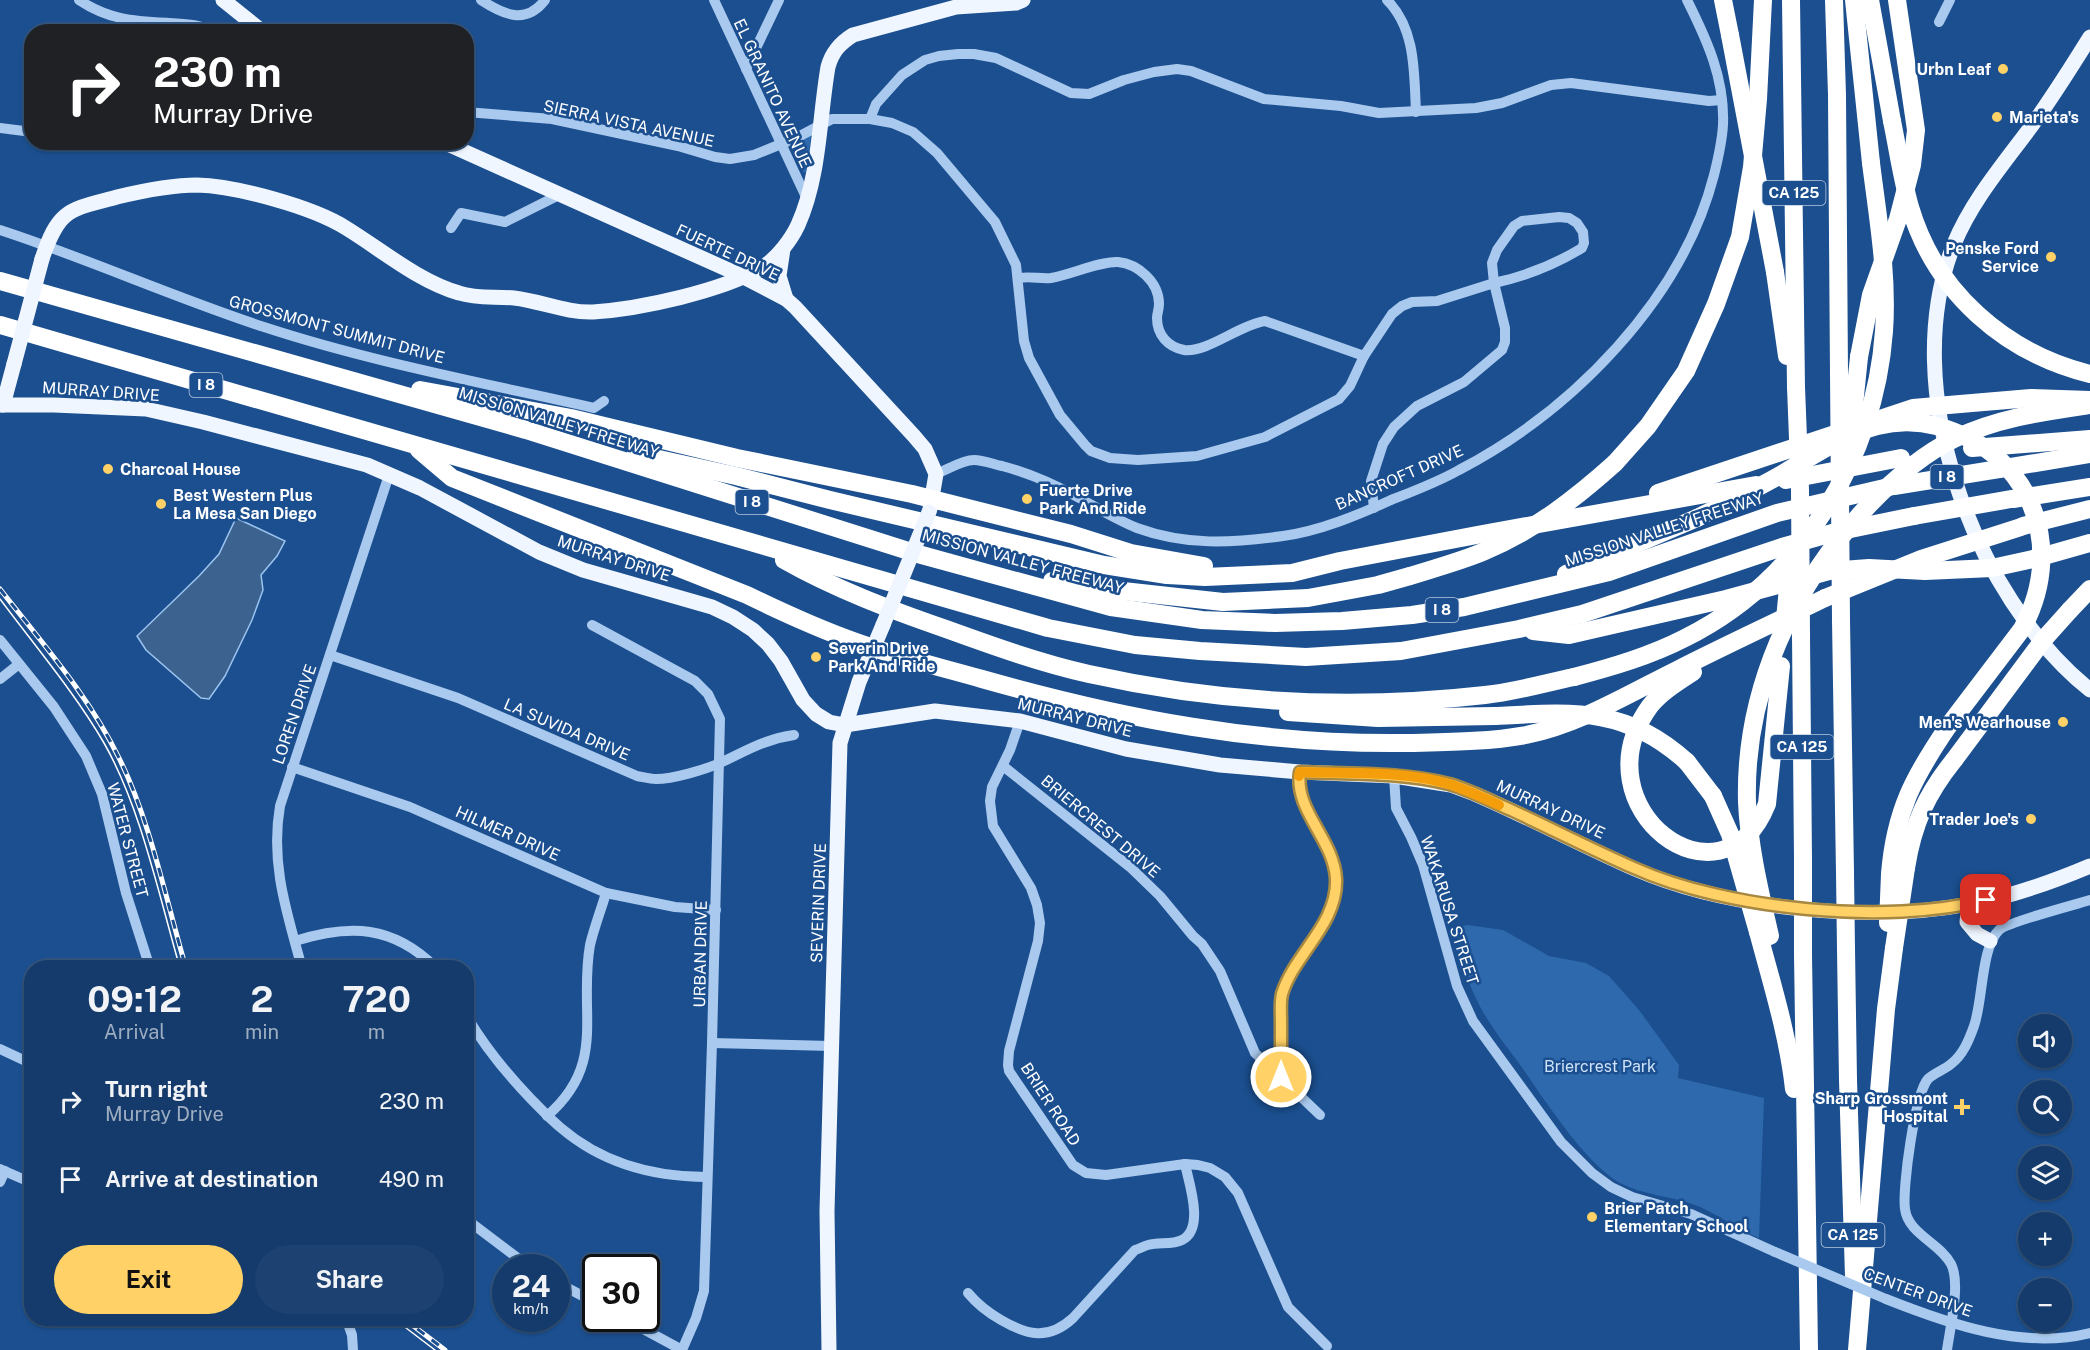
<!DOCTYPE html>
<meta charset="utf-8">
<style>
:root{--surface:#143b6b;--page:#1d4271;--text:#f1f3f6;--muted:#9dadc1;--line:#33557e;--accent:#ffd166}
body{margin:0;font-family:"Public Sans",sans-serif;background:var(--page);color:var(--text);height:100vh;display:flex;flex-direction:column;font-size:22px;white-space:nowrap}
*{box-sizing:border-box;margin:0}
p{font-size:20px;color:var(--muted)}
.icon{flex:none;width:33px;height:33px;fill:none;stroke:currentColor;stroke-width:2;stroke-linecap:round;stroke-linejoin:round}
.map{position:relative;flex:1;overflow:hidden}
.details{position:absolute;left:24px;top:960px;width:450px;height:366px;display:flex;flex-direction:column;background:var(--surface);border-radius:24px;box-shadow:0 2px 4px #0004,0 0 0 2px var(--line)}
.details>*{flex:none}
.top-card{position:absolute;left:24px;top:24px;width:450px;height:126px;border-radius:24px;box-shadow:0 2px 4px #0004,0 0 0 2px var(--line);background:#202124;color:#fff;overflow:hidden}
.tools{position:absolute;left:2018px;top:1014px;display:grid;gap:12px}
.tools a{display:grid;place-items:center;width:54px;height:54px;border-radius:50%;background:var(--surface);box-shadow:0 2px 4px #0004,0 0 0 2px var(--line);font-size:30px}
.speed{position:absolute;left:492px;top:1254px;display:flex;gap:12px;font-size:30px;font-weight:700;text-align:center}
.speed>*{display:grid;place-content:center;width:78px;height:78px;border-radius:50%;background:var(--surface);box-shadow:0 2px 4px #0004,0 0 0 2px var(--line);line-height:1}
.speed small{font-size:15px;font-weight:400}
.speed .limit{border:3px solid #111;border-radius:9px;background:#fff;color:#111}
.pin{position:absolute;display:grid;place-items:center;width:51px;height:51px;color:#fff;margin:-26px;border-radius:12px;box-shadow:0 3px 9px #0006}
.me{position:absolute;width:66px;margin:-33px;rotate:0deg;stroke-linejoin:round;filter:drop-shadow(0 0 4px #0008)}
.turn{display:flex;align-items:center;gap:21px;height:126px;padding:0 30px;font-size:27px}
.turn .icon{width:78px;height:78px;stroke-width:2.5}
.turn b{display:block;font-size:42px;line-height:51px}
.eta{display:flex;justify-content:space-evenly;align-items:center;height:102px;text-align:center}
.eta b{font-size:36px;font-weight:700;line-height:42px}
.cta{display:flex;gap:12px;margin-top:auto;padding:12px 30px}
.cta a{flex:1;height:69px;border-radius:36px;background:var(--accent);color:#111;font-size:24px;font-weight:700;line-height:69px;text-align:center}
.cta a+a{background:var(--page);color:var(--text)}
ul{padding:0;list-style:none}
li{display:flex;align-items:center;gap:18px;height:78px;padding:0 30px}
li div{flex:1}
li b{display:block;font-size:22px}
li em{font-style:normal}
.map>svg:first-child{display:block}
</style>
<div class="map">
<svg width="2090" height="1350" viewBox="0 0 2090 1350">
<rect width="100%" height="100%" fill="#1b4f8f"/>
<g fill="#2e69ad">
<path d="M812 131 806 172 804 173 788 143Z"/>
<path d="M1468 925 1503 930 1549 956 1586 963 1609 976 1639 1010 1679 1065 1678 1078 1764 1098 1759 1238C1738 1230 1719 1215 1698 1206 1673 1196 1645 1196 1620 1183 1586 1164 1546 1102 1523 1069 1511 1052 1497 1035 1486 1017 1471 992 1457 956 1457 927Z"/>
</g>
<path fill="#3c6290" stroke="#9cc4f0" stroke-width="1.5" d="M236 518 285 541 277 556 261 575 263 590 252 620 225 676 209 699 201 698 146 650 137 636 199 576 219 554Z"/>
<g fill="none" stroke-linecap="round" stroke-linejoin="round">
<g stroke="#a9c9ee" stroke-width="10">
<path d="M79 0C109 20 134 21 169 23 186 24 199 24 214 32"/>
<path d="M481 0C504 15 526 25 545 0"/>
<path d="M714 0 806 197"/>
<path d="M1387 0C1416 29 1414 73 1416 112"/>
<path d="M1939 22 1950 0"/>
<path d="M746 69 779 0"/>
<path d="M466 112 552 119 678 146 715 157 730 159 754 155 796 138 832 119H870L892 123 913 132 937 153 995 222 1016 265 1024 341 1029 358 1060 415 1085 445 1091 451 1110 458 1138 460 1197 456 1265 437 1339 399 1350 386 1364 356 1392 314 1402 306 1412 302 1437 301 1494 283 1492 263 1497 250 1514 226 1522 221 1559 217 1569 218 1577 223 1583 232 1584 243 1582 248C1554 265 1527 276 1494 283L1505 328V342L1502 350 1464 382 1417 406 1394 427 1383 444 1371 481 1374 508"/>
<path d="M870 119 876 104 902 75 925 60 939 56 958 54H974L996 58 1071 93 1089 94 1124 80 1154 72 1177 69 1191 71 1264 99 1341 106 1379 113 1476 108 1502 103 1551 85 1571 83 1709 101 1722 100"/>
<path d="M0 128 32 132"/>
<path d="M451 228 461 213 505 222 559 195"/>
<path d="M0 230C89 259 175 298 264 327 371 362 484 383 594 408L604 401"/>
<path d="M1019 278C1030 276 1040 279 1051 278 1070 275 1100 261 1118 262 1138 264 1159 282 1159 304 1159 309 1157 314 1157 318 1157 335 1168 347 1184 350 1207 353 1239 325 1265 321L1364 356"/>
<path d="M936 474C947 470 962 460 974 460 983 460 993 464 1002 466 1029 473 1056 485 1081 499 1099 509 1117 520 1137 528 1186 546 1232 543 1283 536 1320 531 1358 515 1391 500 1414 491 1438 482 1459 470 1572 411 1682 300 1714 175 1718 159 1722 142 1723 125 1725 79 1707 40 1687 0"/>
<path d="M592 625 695 681 708 694 720 719 712 1043 704 1291 696 1318 682 1350"/>
<path d="M0 640 54 707 86 756 102 794 126 893 150 968"/>
<path d="M330 655 458 698 637 776C643 777 650 779 656 779 673 779 704 770 720 763 746 751 765 739 794 735"/>
<path d="M0 679 19 664"/>
<path d="M1020 721 1010 750 992 787 990 801 993 826 1031 888 1037 905 1040 923 1038 941 1009 1051 1008 1065 1009 1071 1073 1165 1086 1173 1106 1175 1185 1164 1198 1165 1210 1168 1225 1177 1238 1193 1288 1307 1327 1346"/>
<path d="M1003 766 1130 867 1160 896 1193 936 1202 944 1220 971 1255 1053 1320 1115"/>
<path d="M292 767 410 807 606 893 675 907 716 910"/>
<path d="M1394 776 1396 808 1411 837 1423 865 1457 986 1473 1021 1561 1142 1592 1173 1611 1187 1632 1197 1691 1214 1775 1252"/>
<path d="M295 941C350 924 393 925 436 968"/>
<path d="M302 968C287 913 270 864 280 806L389 475"/>
<path d="M466 1015C484 1046 506 1073 531 1099 541 1109 550 1119 561 1128 602 1163 653 1177 707 1177"/>
<path d="M712 1043 831 1046"/>
<path d="M0 1049 32 1064"/>
<path d="M1281 1077C1281 1058 1281 1040 1281 1021 1281 1013 1280 1002 1282 994 1294 954 1338 924 1336 879 1334 839 1294 810 1300 772"/>
<path d="M547 1116C608 1063 578 1013 590 945 594 928 601 910 606 893"/>
<path d="M0 1169 32 1183"/>
<path d="M0 1182 5 1171"/>
<path d="M466 1219 531 1268"/>
<path d="M556 1282 596 1303"/>
<path d="M968 1293C978 1305 987 1312 1001 1320 1027 1335 1048 1341 1073 1318L1135 1250C1139 1249 1144 1246 1148 1245 1159 1242 1172 1245 1182 1240 1205 1229 1189 1183 1185 1164"/>
<path d="M1886 1299C1949 1324 2022 1350 2090 1333"/>
<path d="M346 1318 352 1335 353 1350"/>
<path d="M623 1318 682 1350"/>
<path d="M1947 1350C1950 1328 1961 1283 1951 1264 1940 1243 1908 1234 1905 1209 1902 1189 1915 1093 1928 1079 1934 1073 1944 1070 1951 1064 1963 1055 1969 1040 1974 1026 1983 1001 1981 947 1999 930 2008 922 2074 905 2090 900"/>
</g>
<g stroke="#f0f6ff" stroke-width="15">
<path d="M223 0 263 32"/>
<path d="M2090 37C2072 66 2053 96 2033 124 2005 162 1972 200 1954 244 1896 387 1974 597 2090 690"/>
<path d="M443 142 742 276 786 299 795 307 914 436 925 449 936 474 930 509"/>
<path d="M783 249 779 276 786 299"/>
<path d="M42 259C59 208 69 210 117 197 142 191 171 185 197 185 236 186 313 207 346 228 382 250 418 281 459 293 477 299 496 296 514 298 541 301 566 313 593 312 640 309 723 291 763 267 777 258 791 240 798 225 820 176 819 119 828 67 832 52 840 43 853 35L956 7 1016 3 1023 0"/>
<path d="M0 405H54L146 409 203 422 367 465 420 488 539 552 583 570 712 607 733 617 753 630 768 644 781 661 803 700 816 714 829 722 845 725 935 711 1020 721 1126 749 1220 765 1300 772 1394 776 1451 785 1475 794C1528 817 1581 845 1635 869 1727 909 1871 923 1969 904 2011 897 2052 882 2090 866"/>
<path d="M3 405 14 364"/>
<path d="M1969 904 1967 922 1977 934 1990 941"/>
<path d="M829 1350 827 1211 840 743 859 682 883 625"/>
</g>
<g stroke="#fff" stroke-width="18">
<path d="M1723 0 1730 35"/>
<path d="M1791 0 1796 387"/>
<path d="M1834 0 1837 95 1839 374"/>
<path d="M1854 0 1871 163"/>
<path d="M1870 0 1892 121"/>
<path d="M1775 272 1787 356"/>
<path d="M0 281 526 430 918 554 1111 607 1202 620 1275 623 1342 621 1412 615 1464 607 1609 572 1777 513 1893 486"/>
<path d="M0 325 1048 628 1135 645 1200 651 1306 657 1401 651 1519 629 1582 614 1782 547 1836 532 1914 516"/>
<path d="M1859 357 1871 295 1898 219 1912 165 1916 130 1897 0"/>
<path d="M420 390 571 418 737 458 912 494 1071 534 1131 553 1204 566"/>
<path d="M1972 448 2090 439"/>
<path d="M419 450 452 478 747 595C782 612 819 629 856 642 897 657 940 667 982 679 1124 719 1258 745 1407 743 1447 742 1487 742 1526 735 1580 724 1628 694 1677 670 1726 645 1776 622 1825 598"/>
<path d="M636 454 736 476 830 500 1104 565 1167 575 1205 577 1292 573 1340 561 1477 535 1756 485"/>
<path d="M1615 463 1648 426 1686 371 1716 304 1740 237 1752 167 1758 99 1763 0"/>
<path d="M1999 469 2090 454"/>
<path d="M1786 480 1901 458"/>
<path d="M1658 493 1913 408 2031 398 2090 400"/>
<path d="M2013 499 2090 487"/>
<path d="M2023 526 2090 509"/>
<path d="M784 560C835 589 891 610 946 629 993 646 1040 663 1089 674 1219 703 1353 710 1485 695 1515 692 1545 683 1574 677"/>
<path d="M1566 574 1697 518"/>
<path d="M1052 581 1123 591 1223 602 1308 598 1378 585 1410 576"/>
<path d="M2070 610 2090 589"/>
<path d="M1841 620 1845 873"/>
<path d="M1533 631 1569 635 1726 599 1829 571 1869 568 1925 571 1992 568 2033 559 2090 543"/>
<path d="M1801 635 1803 860"/>
<path d="M1693 672C1678 682 1661 692 1650 706 1576 808 1722 917 1767 804L1781 666"/>
<path d="M1288 712 1378 718 1495 716"/>
<path d="M1687 762 1713 796"/>
<path d="M1906 868C1913 824 1926 795 1954 760"/>
<path d="M1890 874C1895 811 1914 776 1949 725"/>
<path d="M1758 932C1772 984 1788 1035 1794 1089"/>
<path d="M1846 949 1848 1080 1854 1276"/>
<path d="M1803 955 1809 1350"/>
<path d="M1857 1350 1886 1009 1894 948"/>
</g>
<g stroke="#fff" stroke-width="1.5">
<path d="M0 599C35 646 75 693 104 743 141 808 159 896 180 968"/>
<path d="M393 1318 435 1350"/>
</g>
<defs>
<g id="rail">
<path d="M0 589C42 643 89 696 119 758 150 820 166 900 186 968"/>
<path d="M403 1318 445 1350"/>
</g>
</defs>
<use href="#rail" stroke="#fff" stroke-width="5"/>
<use href="#rail" stroke="#1b4f8f" stroke-width="3" stroke-dasharray="9" stroke-linecap="butt"/>
<path stroke="#a9c9ee" stroke-width="10" d="M1775 1252 1886 1299"/>
<g stroke="#f0f6ff" stroke-width="15">
<path d="M14 364 42 259"/>
<path d="M883 625 929 512"/>
</g>
<g stroke="#fff" stroke-width="18">
<path d="M1730 35 1775 272"/>
<path d="M1892 121C1898 150 1902 179 1910 207 1935 292 2005 353 2090 374"/>
<path d="M1839 374 1841 620"/>
<path d="M1796 387 1800 490 1801 635"/>
<path d="M1850 444 1859 357"/>
<path d="M1894 486 1999 469"/>
<path d="M1914 516 2011 499"/>
<path d="M1697 518C1725 504 1754 490 1782 474 1844 437 1894 400 1968 438 1992 450 2013 470 2026 494 2049 538 2045 587 2022 629L1949 725"/>
<path d="M1410 576C1435 568 1462 561 1485 551 1535 530 1576 498 1615 463"/>
<path d="M1825 598 1921 559 2021 527"/>
<path d="M1785 619 1791 557"/>
<path d="M1574 677C1612 667 1650 656 1685 638 1801 580 1875 458 1884 331 1888 275 1878 219 1871 163"/>
<path d="M1495 716C1572 712 1626 706 1687 762"/>
<path d="M1954 760 2044 639 2070 610"/>
<path d="M1713 796 1730 834 1758 932"/>
<path d="M1803 860V955"/>
<path d="M1845 873 1846 949"/>
<path d="M1888 923 1890 874"/>
<path d="M1770 936C1760 892 1749 847 1747 802 1744 691 1793 585 1868 506 1893 480 1921 455 1954 439 1997 418 2043 412 2090 405"/>
<path d="M1894 948 1906 868"/>
</g>
</g>
<g fill="none" stroke-linecap="round" stroke-linejoin="round">
<defs>
<path id="route" d="M1281 1077C1281 1058 1281 1040 1281 1022 1281 1013 1280 1002 1282 994 1294 954 1338 924 1336 879 1334 839 1294 811 1300 772 1349 774 1400 772 1449 784 1470 790 1491 801 1511 810 1552 829 1593 850 1634 868 1727 910 1887 925 1986 900"/>
</defs>
<use href="#route" stroke="#a68842" stroke-width="15"/>
<use href="#route" stroke="#ffd166" stroke-width="10"/>
<path stroke="#f59e0b" stroke-width="10" d="M1299 776 1300 772C1349 774 1405 770 1452 785 1468 791 1484 798 1499 805"/>
</g>
<g fill="#ffd166" stroke="#1b4f8f" stroke-width="2">
<circle cx="2003" cy="69" r="6"/>
<circle cx="1997" cy="117" r="6"/>
<circle cx="2051" cy="257" r="6"/>
<circle cx="108" cy="469" r="6"/>
<circle cx="1027" cy="499" r="6"/>
<circle cx="161" cy="504" r="6"/>
<circle cx="816" cy="657" r="6"/>
<circle cx="2063" cy="722" r="6"/>
<circle cx="2031" cy="819" r="6"/>
<path d="M1959 1098h6v6h6v6h-6v6h-6v-6h-6v-6h6z"/>
<circle cx="1592" cy="1217" r="6"/>
</g>
<g text-anchor="middle" stroke-width="5" stroke-linejoin="round" paint-order="stroke">
<g fill="#1b4f8f" stroke="#bbcadd" stroke-width="1.5">
<rect x="1762.5" y="181" width="63" height="24" rx="4.5"/>
<rect x="189.5" y="373" width="33" height="24" rx="4.5"/>
<rect x="1930.5" y="465" width="33" height="24" rx="4.5"/>
<rect x="735.5" y="490" width="33" height="24" rx="4.5"/>
<rect x="1425.5" y="598" width="33" height="24" rx="4.5"/>
<rect x="1770.5" y="735" width="63" height="24" rx="4.5"/>
<rect x="1821.5" y="1223" width="63" height="24" rx="4.5"/>
</g>
<g font-size="15" font-weight="bold" fill="#fff">
<text x="1794" y="198">CA 125</text>
<text x="206" y="390">I 8</text>
<text x="1947" y="482">I 8</text>
<text x="752" y="507">I 8</text>
<text x="1442" y="615">I 8</text>
<text x="1802" y="752">CA 125</text>
<text x="1853" y="1240">CA 125</text>
</g>
<g font-size="16" font-weight="bold" fill="#fff" stroke="#1b4f8f" text-anchor="start">
<text x="1991" y="75" text-anchor="end">Urbn Leaf</text>
<text x="2009" y="123">Marieta's</text>
<text x="2039" y="254" text-anchor="end">Penske Ford<tspan x="2039" dy="18">Service</tspan></text>
<text x="120" y="475">Charcoal House</text>
<text x="1039" y="496">Fuerte Drive<tspan x="1039" dy="18">Park And Ride</tspan></text>
<text x="173" y="501">Best Western Plus<tspan x="173" dy="18">La Mesa San Diego</tspan></text>
<text x="828" y="654">Severin Drive<tspan x="828" dy="18">Park And Ride</tspan></text>
<text x="2051" y="728" text-anchor="end">Men's Wearhouse</text>
<text x="2019" y="825" text-anchor="end">Trader Joe's</text>
<text x="1948" y="1104" text-anchor="end">Sharp Grossmont<tspan x="1948" dy="18">Hospital</tspan></text>
<text x="1604" y="1214">Brier Patch<tspan x="1604" dy="18">Elementary School</tspan></text>
</g>
<g font-size="16" fill="#fff" stroke="#1b4f8f">
<text transform="translate(773 93) rotate(65)" y="6">EL GRANITO AVENUE</text>
<text transform="translate(629 123) rotate(12)" y="6">SIERRA VISTA AVENUE</text>
<text transform="translate(728 252) rotate(25)" y="6">FUERTE DRIVE</text>
<text transform="translate(337 329) rotate(15)" y="6">GROSSMONT SUMMIT DRIVE</text>
<text transform="translate(101 391) rotate(4)" y="6">MURRAY DRIVE</text>
<text transform="translate(559 422) rotate(17)" y="6">MISSION VALLEY FREEWAY</text>
<text transform="translate(1399 477) rotate(-24)" y="6">BANCROFT DRIVE</text>
<text transform="translate(1664 529) rotate(-18)" y="6">MISSION VALLEY FREEWAY</text>
<text transform="translate(614 558) rotate(18)" y="6">MURRAY DRIVE</text>
<text transform="translate(1023 561) rotate(15)" y="6">MISSION VALLEY FREEWAY</text>
<text transform="translate(294 714) rotate(-71)" y="6">LOREN DRIVE</text>
<text transform="translate(1075 717) rotate(14)" y="6">MURRAY DRIVE</text>
<text transform="translate(567 729) rotate(23)" y="6">LA SUVIDA DRIVE</text>
<text transform="translate(1551 809) rotate(25)" y="6">MURRAY DRIVE</text>
<text transform="translate(1101 826) rotate(40)" y="6">BRIERCREST DRIVE</text>
<text transform="translate(508 833) rotate(24)" y="6">HILMER DRIVE</text>
<text transform="translate(128 840) rotate(75)" y="6">WATER STREET</text>
<text transform="translate(818 903) rotate(-88)" y="6">SEVERIN DRIVE</text>
<text transform="translate(1450 910) rotate(72)" y="6">WAKARUSA STREET</text>
<text transform="translate(700 954) rotate(-89)" y="6">URBAN DRIVE</text>
<text transform="translate(1051 1104) rotate(57)" y="6">BRIER ROAD</text>
<text transform="translate(1918 1292) rotate(20)" y="6">CENTER DRIVE</text>
</g>
<g font-size="16" fill="#cfe3fa" stroke="#1b4f8f">
<text x="1600" y="1072">Briercrest Park</text>
</g>
</g>
</svg>
<div class="tools">
<a><svg class="icon" aria-label="sound" viewBox="0 0 24 24"><path d="M4 9h4l5-4v14l-5-4H4zM17 9q2 3 0 6"/></svg></a>
<a><svg class="icon" aria-label="search" viewBox="0 0 24 24"><circle cx="10" cy="10" r="6"/><path d="M15 15l6 6"/></svg></a>
<a><svg class="icon" aria-label="layers" viewBox="0 0 24 24"><path d="M12 4l9 5-9 5-9-5zM3 14l9 5 9-5"/></svg></a>
<a>+</a>
<a>−</a>
</div>
<div class="speed"><div>24<small>km/h</small></div><div class="limit">30</div></div>
<div class="pin" style="left:1986px;top:900px;background:#d93025"><svg class="icon" aria-label="arrive" viewBox="0 0 24 24"><path d="M6 21V4h12l-3 4 3 4H6"/></svg></div>
<svg class="me" style="left:1281px;top:1077px" viewBox="-20 -20 40 40"><circle r="17" fill="#ffd166" stroke="#fff" stroke-width="3"/><path d="M0-11L8 9 0 5-8 9z" fill="#fff"/></svg>
<div class="top-card">
<div class="turn"><svg class="icon" aria-label="right" viewBox="0 0 24 24"><path d="M7 20v-9h11M14 6l5 5-5 5"/></svg><div><b>230 m</b>Murray Drive</div></div>
</div>
<section class="details">
<div class="eta">
<div><b>09:12</b><p>Arrival</p></div>
<div><b>2</b><p>min</p></div>
<div><b>720</b><p>m</p></div>
</div>
<ul>
<li><svg class="icon" aria-label="right" viewBox="0 0 24 24"><path d="M7 20v-9h11M14 6l5 5-5 5"/></svg><div><b>Turn right</b><p>Murray Drive</p></div><em>230 m</em></li>
<li><svg class="icon" aria-label="arrive" viewBox="0 0 24 24"><path d="M6 21V4h12l-3 4 3 4H6"/></svg><div><b>Arrive at destination</b></div><em>490 m</em></li>
</ul>
<div class="cta"><a>Exit</a><a>Share</a></div>
</section>
</div>
